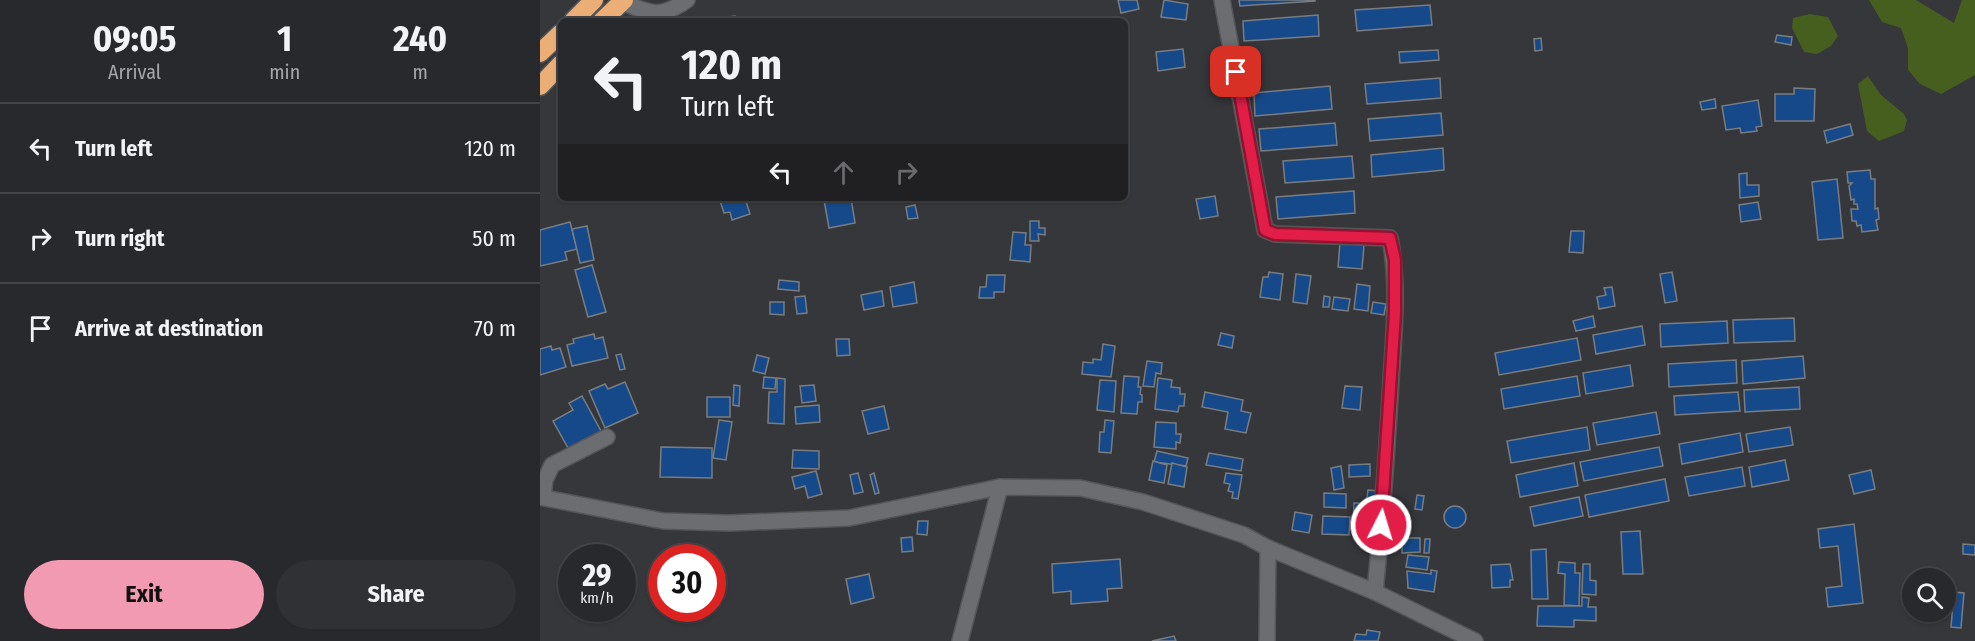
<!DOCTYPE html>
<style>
:root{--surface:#28292c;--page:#303134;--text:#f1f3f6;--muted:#a5a6a9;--line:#444548;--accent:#f19ab1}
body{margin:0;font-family:"Fira Sans Condensed",sans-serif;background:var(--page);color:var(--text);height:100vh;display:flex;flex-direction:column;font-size:22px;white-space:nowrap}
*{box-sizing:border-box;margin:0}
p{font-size:20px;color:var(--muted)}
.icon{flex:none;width:33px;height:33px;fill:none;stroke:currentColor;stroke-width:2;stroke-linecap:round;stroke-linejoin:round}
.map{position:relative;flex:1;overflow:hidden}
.panel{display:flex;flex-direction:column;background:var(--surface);width:540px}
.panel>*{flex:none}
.guide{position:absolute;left:18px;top:18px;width:570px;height:183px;border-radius:9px;box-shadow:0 2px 4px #0004,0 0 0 2px var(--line);background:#28292c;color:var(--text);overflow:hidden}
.controls{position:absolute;left:1362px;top:568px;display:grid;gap:12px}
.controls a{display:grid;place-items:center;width:54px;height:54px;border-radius:50%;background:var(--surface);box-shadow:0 2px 4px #0004,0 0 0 2px var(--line);font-size:30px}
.speed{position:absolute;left:18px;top:544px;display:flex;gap:12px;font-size:30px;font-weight:700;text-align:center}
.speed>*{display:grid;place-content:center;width:78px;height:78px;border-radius:50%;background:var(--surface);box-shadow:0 2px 4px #0004,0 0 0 2px var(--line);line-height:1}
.speed small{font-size:15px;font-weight:400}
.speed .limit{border:9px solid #d22;background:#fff;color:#111}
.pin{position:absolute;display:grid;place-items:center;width:51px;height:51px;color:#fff;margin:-26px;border-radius:12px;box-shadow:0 3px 9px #0006}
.me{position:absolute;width:66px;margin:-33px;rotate:5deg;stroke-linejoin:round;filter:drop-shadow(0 0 4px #0008)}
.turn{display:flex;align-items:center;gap:21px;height:126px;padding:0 24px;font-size:27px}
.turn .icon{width:78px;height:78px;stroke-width:2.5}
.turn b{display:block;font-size:42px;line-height:51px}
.lanes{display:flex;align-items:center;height:57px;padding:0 24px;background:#0003;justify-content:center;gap:30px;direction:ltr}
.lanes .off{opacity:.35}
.eta{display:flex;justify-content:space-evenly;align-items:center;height:102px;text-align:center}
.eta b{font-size:36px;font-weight:700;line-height:42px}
.primary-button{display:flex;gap:12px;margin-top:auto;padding:12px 24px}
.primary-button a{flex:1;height:69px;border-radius:36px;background:var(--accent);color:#111;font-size:24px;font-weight:700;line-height:69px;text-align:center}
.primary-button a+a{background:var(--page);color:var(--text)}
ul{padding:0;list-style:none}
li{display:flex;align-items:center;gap:18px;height:90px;padding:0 24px;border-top:2px solid var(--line)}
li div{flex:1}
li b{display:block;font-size:22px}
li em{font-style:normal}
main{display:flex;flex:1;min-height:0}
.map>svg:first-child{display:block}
</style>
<main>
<section class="panel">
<div class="eta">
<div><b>09:05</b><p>Arrival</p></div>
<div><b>1</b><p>min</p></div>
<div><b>240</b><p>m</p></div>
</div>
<ul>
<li><svg class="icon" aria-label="left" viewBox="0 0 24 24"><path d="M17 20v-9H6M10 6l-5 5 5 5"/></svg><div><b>Turn left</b></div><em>120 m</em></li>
<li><svg class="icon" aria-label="right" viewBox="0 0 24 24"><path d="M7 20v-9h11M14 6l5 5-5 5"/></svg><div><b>Turn right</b></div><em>50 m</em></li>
<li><svg class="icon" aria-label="arrive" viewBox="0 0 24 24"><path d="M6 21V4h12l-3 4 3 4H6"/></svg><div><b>Arrive at destination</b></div><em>70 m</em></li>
</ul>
<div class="primary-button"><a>Exit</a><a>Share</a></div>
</section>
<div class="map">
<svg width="1435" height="641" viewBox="0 0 1435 641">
<rect width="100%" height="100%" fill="#35373b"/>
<g fill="#465f1e">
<path d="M1329 0H1376L1414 23 1422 0H1435V75L1401 94 1380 84 1368 70V48L1361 28 1342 22Z"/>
<path d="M1270 14 1288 17 1298 36 1291 46 1277 54 1264 52 1252 28 1253 18Z"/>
<path d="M1328 76 1341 95 1364 114 1367 120 1364 131 1339 141 1327 131 1318 84Z"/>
</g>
<g fill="#164989" stroke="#7a7d80" stroke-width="1.5">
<path d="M578 0H597L599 9 581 13Z"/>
<path d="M624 0 648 4 646 20 621 17Z"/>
<path d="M699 0H775V1L700 6Z"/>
<path d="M890 5 892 25 817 31 815 10Z"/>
<path d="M778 15 779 36 704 41 703 21Z"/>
<path d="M195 16 196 21H166V20Z"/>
<path d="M1237 35 1252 37 1251 45 1235 42Z"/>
<path d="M1001 38 1002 50 995 51 994 39Z"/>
<path d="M643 49 645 67 618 71 616 52Z"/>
<path d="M898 50 899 60 860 63 859 52Z"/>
<path d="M900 78 901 98 827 104 825 84Z"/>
<path d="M790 86 792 109 715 116 714 93Z"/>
<path d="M1254 88 1275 89 1274 121H1235V94H1254Z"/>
<path d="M1175 99 1176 108 1162 110 1160 102Z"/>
<path d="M1218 100 1222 126 1216 127 1217 131 1201 133 1200 128 1186 130 1182 106Z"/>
<path d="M901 113 903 135 830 141 828 119Z"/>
<path d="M795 123 797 145 721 151 719 129Z"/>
<path d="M1310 124 1313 135 1287 143 1284 131Z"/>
<path d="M903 148 904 170 832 177 831 155Z"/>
<path d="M812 156 814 178 745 183 743 161Z"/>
<path d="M1330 170 1331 179H1335V209L1338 208 1339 219 1336 220 1338 230 1322 232 1321 225 1317 226 1316 221H1312L1311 209H1318L1317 204H1314V199L1311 200 1309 186 1312 183H1308L1307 172Z"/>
<path d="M1207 173V185H1219V196L1200 198 1199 174Z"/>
<path d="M1297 179 1303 238 1278 240 1272 182Z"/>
<path d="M814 191 815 213 738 219 736 197Z"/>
<path d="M675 196 678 216 660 219 656 199Z"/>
<path d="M187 198H205L210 214 192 220 190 212 184 213 180 201Z"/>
<path d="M296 198H311L315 223 289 228 284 200Z"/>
<path d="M1218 202 1221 219 1201 222 1199 205Z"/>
<path d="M375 205 378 218 368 219 366 207Z"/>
<path d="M490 221H499V228H505V235L498 234 499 241H490Z"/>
<path d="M30 222 37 249 25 252 27 260 0 266V230Z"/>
<path d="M47 226 54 260 40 263 32 229Z"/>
<path d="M1031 231H1044L1043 253 1029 252Z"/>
<path d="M473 232 486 233 485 245H491L490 262 470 260Z"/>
<path d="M800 243 824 245 822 269 798 267Z"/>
<path d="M52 265 66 312 48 317 35 270Z"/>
<path d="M729 272 743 274 740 300 720 297 723 277H728Z"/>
<path d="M1132 272 1137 301 1125 303 1120 274Z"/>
<path d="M756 274 771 276 767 304 753 302Z"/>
<path d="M447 275H465L464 292H454V298H439L440 287H446Z"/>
<path d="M239 280 259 282V291L238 289Z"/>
<path d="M374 282 377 303 353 307 350 287Z"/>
<path d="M817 284 830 286 828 311 814 309Z"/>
<path d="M1072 287 1075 306 1059 309 1057 297 1066 295 1064 288Z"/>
<path d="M342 291 344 306 324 310 321 295Z"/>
<path d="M265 296 267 313 257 314 255 297Z"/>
<path d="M784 296 790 297 789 307H783Z"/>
<path d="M794 297 810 299 808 311 792 309Z"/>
<path d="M230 302H244V315L230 314Z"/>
<path d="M833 302 846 304 844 315 831 313Z"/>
<path d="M1053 316 1055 327 1036 331 1033 321Z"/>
<path d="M1254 318 1255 341 1194 343 1193 320Z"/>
<path d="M1187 321 1188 343 1121 347 1120 324Z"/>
<path d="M1102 326 1105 345 1056 354 1053 335Z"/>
<path d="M681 333 694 336 692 348 678 345Z"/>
<path d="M54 334 55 339 63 337 68 358 32 366 27 345 34 343 33 339Z"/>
<path d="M1037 338 1041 360 959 375 955 353Z"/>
<path d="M296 339H309L310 355 297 356Z"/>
<path d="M563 344 575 346 571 377 542 374 543 362 553 363V359L561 360Z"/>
<path d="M11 346 12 350 20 348 26 367 0 375V349Z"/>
<path d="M81 354 85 369 80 370 76 355Z"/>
<path d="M217 355 229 358 225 374 213 371Z"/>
<path d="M1263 356 1265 378 1203 384 1202 361Z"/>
<path d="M1196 360 1197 383 1129 387 1128 364Z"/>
<path d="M607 361 622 363 621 374 616 373 614 387 603 386Z"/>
<path d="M1090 365 1093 386 1046 394 1043 373Z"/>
<path d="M584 376 599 377 598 387H601L600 394 602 395V402H598L597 414 581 413Z"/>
<path d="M1037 376 1040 396 964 409 961 389Z"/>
<path d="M224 377 236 378 235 389 223 388Z"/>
<path d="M237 378 245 379 244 424 228 423 229 392H237Z"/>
<path d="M618 378 632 380 631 387 640 388V394H645L644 406H639L638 412 615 409Z"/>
<path d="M560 380 576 381 574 412 557 410Z"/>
<path d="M85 382 98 413 65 428 49 391 65 384 68 389Z"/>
<path d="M194 385 200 386 199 406 193 405Z"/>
<path d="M274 385 276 401 262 403 260 386Z"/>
<path d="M805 386 822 387 820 410 802 408Z"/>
<path d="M1259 387 1260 409 1205 412 1204 390Z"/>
<path d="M665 392 703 400 701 411 711 413 706 433 685 429 688 412 662 407Z"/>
<path d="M1198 392 1200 411 1135 415 1134 396Z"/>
<path d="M42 396 61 431 28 448 13 421 33 410 29 403Z"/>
<rect x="167" y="397" width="23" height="20"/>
<path d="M279 405 280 422 256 424 255 407Z"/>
<path d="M344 406 349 429 328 434 322 411Z"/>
<path d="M1116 412 1120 434 1057 445 1053 423Z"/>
<path d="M179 420 192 422 186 460 173 458Z"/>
<path d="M565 420 574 421 571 453 559 452 560 432H564Z"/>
<path d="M616 422 636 423V434H641L640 443 636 442V449L614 447Z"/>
<path d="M1047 427 1050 450 971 463 967 441Z"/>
<path d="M1250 427 1253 445 1209 452 1206 434Z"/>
<path d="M1200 433 1203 452 1142 464 1139 444Z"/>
<path d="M121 447 172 448V478L120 477Z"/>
<path d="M1119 447 1123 466 1044 481 1040 462Z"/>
<path d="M253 450 279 451V469L252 468Z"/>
<path d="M617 451 648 458 646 466 614 462Z"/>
<path d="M669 453 703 459 701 471 666 465Z"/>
<path d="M1245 460 1249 480 1212 487 1209 467Z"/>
<path d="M613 461 627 465 624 483 609 480Z"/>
<path d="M632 463 647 467 644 487 628 484Z"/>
<path d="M1034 463 1038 486 980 497 976 475Z"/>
<path d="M830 464V476L809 477V465Z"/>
<path d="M801 466 804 488 794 490 791 468Z"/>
<path d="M1202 467 1205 486 1149 496 1145 477Z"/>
<path d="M1331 470 1335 489 1314 494 1309 475Z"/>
<path d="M276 471 282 494 268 498 265 486 255 489 252 477Z"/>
<path d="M318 473 323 492 314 494 310 475Z"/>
<path d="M334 473 339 493 335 494 330 475Z"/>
<path d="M686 473 702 475 698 499 692 498 693 492 688 491 690 484 684 483Z"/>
<path d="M1125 479 1129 501 1049 517 1045 495Z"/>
<path d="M828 490 839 491 838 499 827 498Z"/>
<path d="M784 493 806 494V508L784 507Z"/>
<path d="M877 495 884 496 882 510 875 509Z"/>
<path d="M1039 497 1043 516 994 526 990 507Z"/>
<path d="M814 503 839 504 834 530H821V524H813Z"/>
<circle cx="915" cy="517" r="11"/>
<path d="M755 512 772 515 769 533 752 530Z"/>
<path d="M783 516 810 517 809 535 782 534Z"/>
<path d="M378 521H388L387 535 377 534Z"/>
<path d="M1314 524 1323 603 1288 607 1286 588 1302 586 1298 546 1280 548 1278 529Z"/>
<path d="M1100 531 1103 574H1083L1081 532Z"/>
<path d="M372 537 373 551 362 552 361 538Z"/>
<path d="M862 538H880V552L862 553Z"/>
<path d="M885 539H890L889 553H884Z"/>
<path d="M1423 544 1435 545V555L1423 554Z"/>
<path d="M1006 549 1008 599H992L991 550Z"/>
<path d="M868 555 889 557 887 570 866 567Z"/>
<path d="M580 559 582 588 567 589 568 601 531 604V591L513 593 512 564Z"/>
<path d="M1019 562 1035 563V573H1040L1039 606 1024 605 1025 574 1018 573Z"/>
<path d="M970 564 973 580H970V587L952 588 951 565Z"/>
<path d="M1043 564H1050V580L1056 581V595L1042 594Z"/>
<path d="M891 570 897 571 894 592 868 588 867 571 891 574Z"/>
<path d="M329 574 334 598 311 604 306 579Z"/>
<path d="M1414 592 1424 593 1421 628 1411 627Z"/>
<path d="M1042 597 1049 598 1048 607H1056V621L1034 620V627L997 626 998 606H1042Z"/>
<path d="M827 630 840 632 838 641H814L816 634 826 635Z"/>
<path d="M634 636 636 641H612Z"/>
</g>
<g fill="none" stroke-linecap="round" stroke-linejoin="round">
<defs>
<g id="minor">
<path d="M682 0 725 230 735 234 850 238C859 285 854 332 851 380 847 451 842 521 835 592"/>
<path d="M82 2C111 14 120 19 147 0"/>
<path d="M0 497 123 521 190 523 309 518 460 487 540 488 603 502 704 535 728 548 835 592 935 641"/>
<path d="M3 497 5 480 12 465 67 437"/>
<path d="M420 641 460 487"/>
<path d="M727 641 728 548"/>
</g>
<g id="highway">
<path d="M33 21 54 0"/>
<path d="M62 21 84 0"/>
<path d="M0 53 21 33"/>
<path d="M0 86 21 64"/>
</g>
</defs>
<use href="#minor" stroke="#535557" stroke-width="18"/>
<use href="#highway" stroke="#535557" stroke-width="21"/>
<use href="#minor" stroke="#6b6d71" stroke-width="15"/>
<use href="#highway" stroke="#ebae77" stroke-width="18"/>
</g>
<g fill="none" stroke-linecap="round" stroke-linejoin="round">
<defs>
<path id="route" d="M696 72 725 230 735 234 850 238 855 260V313L841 525"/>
</defs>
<use href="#route" stroke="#92132f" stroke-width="15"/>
<use href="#route" stroke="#e11d48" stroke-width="10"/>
</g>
</svg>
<div class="controls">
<a><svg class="icon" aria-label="search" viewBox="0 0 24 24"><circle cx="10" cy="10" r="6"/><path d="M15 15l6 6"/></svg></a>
</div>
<div class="speed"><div>29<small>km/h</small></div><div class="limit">30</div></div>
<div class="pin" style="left:696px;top:72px;background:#d93025"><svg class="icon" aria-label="arrive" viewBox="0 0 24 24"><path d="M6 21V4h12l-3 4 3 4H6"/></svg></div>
<svg class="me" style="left:841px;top:525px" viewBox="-20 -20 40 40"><circle r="17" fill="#e11d48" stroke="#fff" stroke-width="3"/><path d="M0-11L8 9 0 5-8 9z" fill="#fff"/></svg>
<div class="guide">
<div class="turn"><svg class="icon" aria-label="left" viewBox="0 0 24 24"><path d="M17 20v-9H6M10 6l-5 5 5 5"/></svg><div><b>120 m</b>Turn left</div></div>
<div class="lanes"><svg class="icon" aria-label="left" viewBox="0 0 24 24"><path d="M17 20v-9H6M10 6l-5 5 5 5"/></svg><svg class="icon off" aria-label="ahead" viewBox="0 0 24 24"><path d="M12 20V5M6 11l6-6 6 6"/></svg><svg class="icon off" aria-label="right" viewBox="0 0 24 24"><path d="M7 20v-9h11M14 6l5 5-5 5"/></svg></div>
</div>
</div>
</main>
